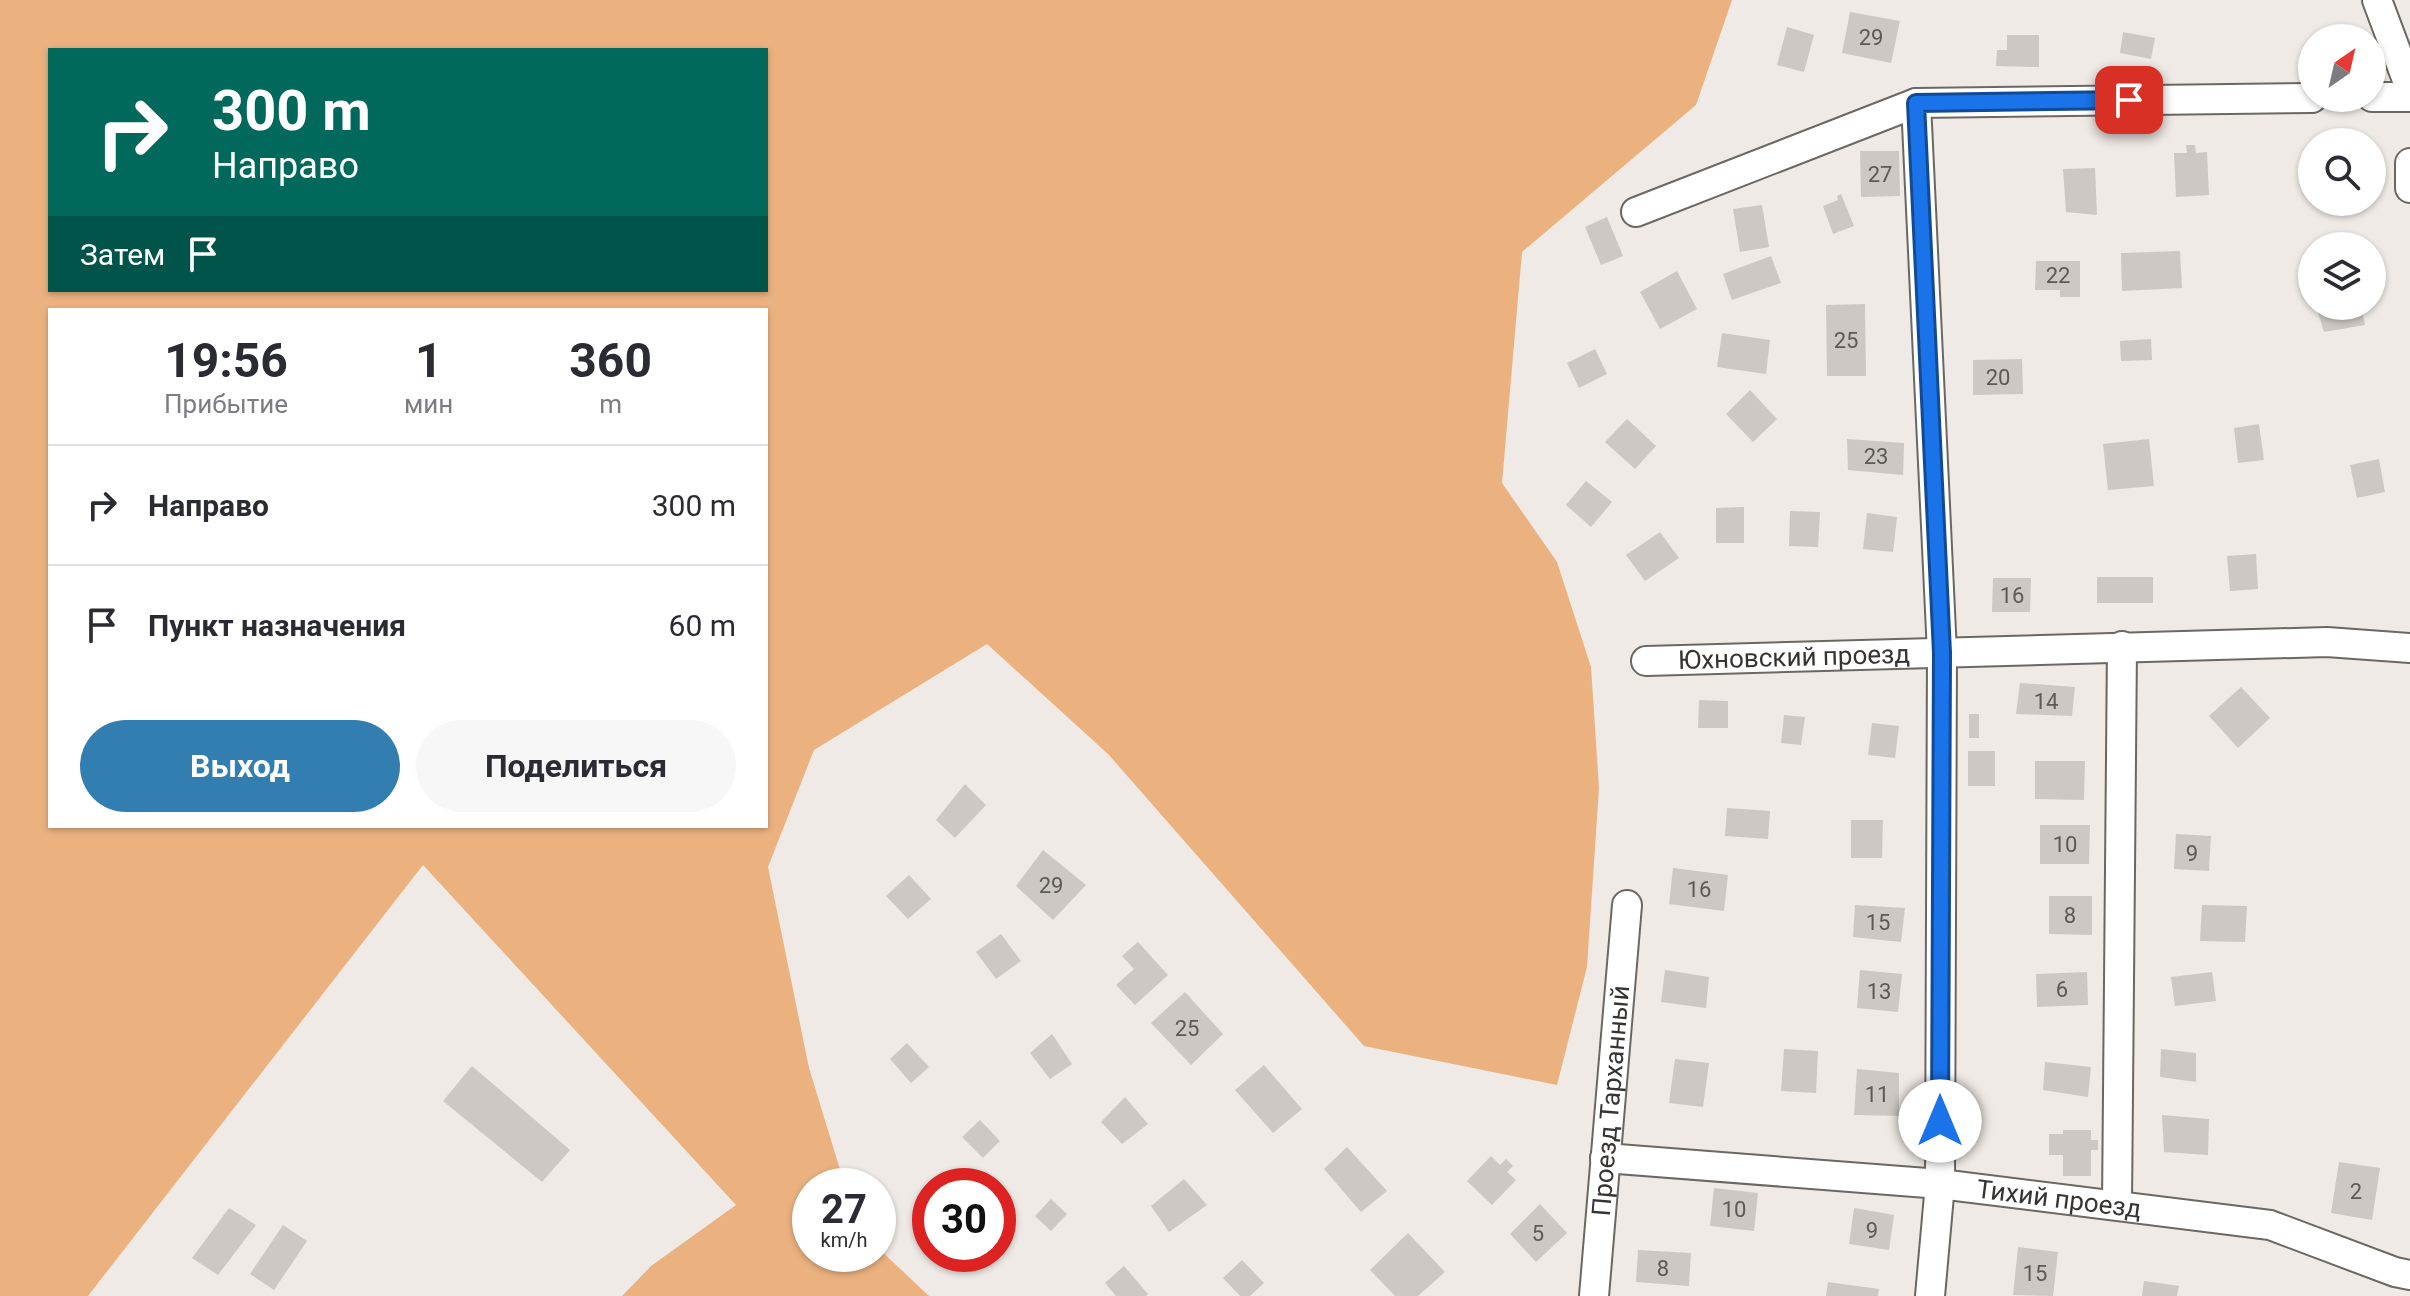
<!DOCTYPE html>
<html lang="ru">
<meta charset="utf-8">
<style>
:root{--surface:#fff;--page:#f7f7f7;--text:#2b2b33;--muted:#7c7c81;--line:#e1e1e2;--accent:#327eb1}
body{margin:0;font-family:Roboto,sans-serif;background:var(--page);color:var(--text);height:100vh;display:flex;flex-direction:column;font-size:30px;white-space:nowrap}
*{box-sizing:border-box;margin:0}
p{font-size:26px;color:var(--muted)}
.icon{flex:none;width:44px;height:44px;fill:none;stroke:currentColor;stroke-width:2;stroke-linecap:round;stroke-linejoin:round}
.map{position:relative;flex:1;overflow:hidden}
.panel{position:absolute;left:48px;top:308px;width:720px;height:520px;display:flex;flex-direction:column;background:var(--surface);border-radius:0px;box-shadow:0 2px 6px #0004}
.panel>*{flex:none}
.banner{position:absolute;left:48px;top:48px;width:720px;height:244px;border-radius:0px;box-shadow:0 2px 6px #0004;background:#00695c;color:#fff;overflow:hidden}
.needle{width:52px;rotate:34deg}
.controls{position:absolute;left:2298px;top:24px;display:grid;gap:16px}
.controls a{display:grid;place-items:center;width:88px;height:88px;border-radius:50%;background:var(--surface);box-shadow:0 2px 6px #0004;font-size:40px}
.speed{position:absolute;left:792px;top:1168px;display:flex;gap:16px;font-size:40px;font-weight:700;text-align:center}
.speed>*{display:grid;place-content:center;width:104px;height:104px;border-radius:50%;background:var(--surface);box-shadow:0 2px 6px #0004;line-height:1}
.speed small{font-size:20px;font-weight:400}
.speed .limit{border:12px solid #d22;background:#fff;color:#111}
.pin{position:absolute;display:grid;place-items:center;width:68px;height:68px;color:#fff;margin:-34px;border-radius:16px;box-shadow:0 4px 12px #0006}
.me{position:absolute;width:88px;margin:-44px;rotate:0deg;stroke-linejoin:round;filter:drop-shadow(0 0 6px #0008)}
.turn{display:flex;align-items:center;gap:28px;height:168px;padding:0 32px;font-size:36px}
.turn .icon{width:104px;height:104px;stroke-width:2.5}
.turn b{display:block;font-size:56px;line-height:68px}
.then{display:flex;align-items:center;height:76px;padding:0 32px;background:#0003;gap:16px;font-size:30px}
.eta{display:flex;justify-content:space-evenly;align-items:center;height:136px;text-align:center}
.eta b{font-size:48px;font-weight:700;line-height:56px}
.cta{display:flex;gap:16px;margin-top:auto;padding:16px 32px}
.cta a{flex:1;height:92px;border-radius:48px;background:var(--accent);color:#fff;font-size:32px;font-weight:700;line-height:92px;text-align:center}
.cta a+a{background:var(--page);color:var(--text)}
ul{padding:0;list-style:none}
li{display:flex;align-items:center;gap:24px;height:120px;padding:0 32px;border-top:2px solid var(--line)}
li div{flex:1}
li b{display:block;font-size:30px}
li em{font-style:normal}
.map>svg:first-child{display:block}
</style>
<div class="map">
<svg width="2410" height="1296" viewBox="0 0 2410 1296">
<rect width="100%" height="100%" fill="#efeae5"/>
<path fill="#ebb280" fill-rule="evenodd" d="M0 0H1732L1696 105 1522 252 1502 483 1557 562 1591 667 1599 788 1587 967 1557 1085 1364 1046 1108 754 987 644 814 750 768 867 809 1068 845 1186H810V1254H878V1248L929 1296H622L651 1266 736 1205 423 865 88 1296H0ZM766 50V290H50V50ZM50 310H766V826H50Z"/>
<g fill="#cdc8c4">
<path d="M1850 12 1900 21 1891 63 1842 53Z"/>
<path d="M1787 27 1814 35 1804 72 1777 65Z"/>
<path d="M2123 32 2155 38 2151 59 2120 53Z"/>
<path d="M2007 35H2039V67L1996 66 1997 50H2007Z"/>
<path d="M2186 145H2195L2196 153 2207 152 2209 195 2176 197 2174 153H2187Z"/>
<path d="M1860 151H1899L1900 196 1861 197Z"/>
<path d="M2095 168 2097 215 2066 212 2063 169Z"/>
<path d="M1841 194 1854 226 1833 234 1823 206 1838 200 1837 196Z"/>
<path d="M1762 205 1769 247 1740 252 1733 209Z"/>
<path d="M1607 217 1623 256 1601 265 1585 227Z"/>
<path d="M2180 251 2182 288 2122 291 2121 253Z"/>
<path d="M1771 256 1781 283 1732 300 1723 274Z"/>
<path d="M2036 261H2080V297H2060V290H2035Z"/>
<path d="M1677 271 1697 309 1660 329 1640 292Z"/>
<path d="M1865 304 1866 376H1827L1826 305Z"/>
<path d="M2316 306H2361L2365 325 2324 332Z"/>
<path d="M1722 333 1770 340 1766 374 1717 367Z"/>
<path d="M2151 339 2152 360 2121 361 2120 341Z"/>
<path d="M1595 349 1607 374 1579 388 1567 363Z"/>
<path d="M2022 359 2023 394 1973 395V360Z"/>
<path d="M1750 390 1777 419 1753 442 1726 414Z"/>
<path d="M1627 419 1656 446 1635 469 1605 442Z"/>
<path d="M2259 424 2264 460 2238 463 2234 428Z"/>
<path d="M1847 439 1904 443 1903 475 1848 470Z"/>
<path d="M2149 439 2154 486 2108 490 2103 444Z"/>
<path d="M2379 459 2385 492 2357 498 2350 465Z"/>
<path d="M1586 481 1612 502 1591 527 1566 505Z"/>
<path d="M1744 507V543H1716V508Z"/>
<path d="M1790 511 1820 512 1818 547 1789 546Z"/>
<path d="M1867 513 1897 517 1893 552 1863 549Z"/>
<path d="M1660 532 1679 558 1645 581 1626 555Z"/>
<path d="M2256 554 2258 589 2230 591 2227 556Z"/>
<rect x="2097" y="577" width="56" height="26"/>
<path d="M1993 578H2031L2030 612H1992Z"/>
<path d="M2020 683 2075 687 2072 716 2016 714Z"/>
<path d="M2241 687 2270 718 2238 748 2209 716Z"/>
<path d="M1699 700 1728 701V728H1698Z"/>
<rect x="1969" y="714" width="10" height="24"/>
<path d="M1784 715 1805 717 1801 745 1781 743Z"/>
<path d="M1872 723 1899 726 1895 758 1868 755Z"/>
<rect x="1968" y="751" width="27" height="35"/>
<path d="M2035 761H2085L2084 800 2035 799Z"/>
<path d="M965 784 986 805 955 838 936 820Z"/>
<path d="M1727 808 1770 811 1768 839 1725 836Z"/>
<path d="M1851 820H1883L1882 858H1851Z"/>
<path d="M2040 825H2090L2089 864H2040Z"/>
<path d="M2176 834 2211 836 2209 871 2174 869Z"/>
<path d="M1043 850 1086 885 1053 920 1016 886Z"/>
<path d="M1673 868 1728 875 1724 911 1669 904Z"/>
<path d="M909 875 931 899 908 919 886 896Z"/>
<path d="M2049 896H2092V935L2049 934Z"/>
<path d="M1855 905 1905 908 1901 942 1853 937Z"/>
<path d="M2202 905 2247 906 2245 942 2200 941Z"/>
<path d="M1001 934 1021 961 996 979 976 952Z"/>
<path d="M1138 942 1168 975 1135 1005 1116 985 1134 969 1122 956Z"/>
<path d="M1665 970 1709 977 1706 1008 1661 1002Z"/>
<path d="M1860 970 1902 974 1898 1012 1857 1008Z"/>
<path d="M2087 972 2088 1005 2037 1007 2036 974Z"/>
<path d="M2212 972 2216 1001 2175 1006 2171 977Z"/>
<path d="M1185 992 1223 1034 1191 1065 1151 1023Z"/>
<path d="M1052 1034 1072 1064 1050 1079 1030 1053Z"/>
<path d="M907 1043 929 1067 911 1083 890 1059Z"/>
<path d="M1784 1049 1818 1051 1816 1093 1781 1091Z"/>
<path d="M2161 1049 2196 1053V1082L2160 1077Z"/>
<path d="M1675 1059 1709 1063 1703 1107 1669 1103Z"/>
<path d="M2045 1062 2091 1067 2088 1097 2043 1090Z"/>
<path d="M1264 1065 1302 1109 1273 1133 1235 1090Z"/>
<path d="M472 1066 570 1150 542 1182 443 1101Z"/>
<path d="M1857 1069 1899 1073V1116L1854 1115Z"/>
<path d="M1125 1097 1148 1124 1122 1144 1101 1122Z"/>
<path d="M2162 1115 2209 1119 2208 1155 2164 1152Z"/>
<path d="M980 1120 1000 1141 983 1158 962 1137Z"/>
<path d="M2063 1130H2091V1140H2098V1150H2091V1176H2063V1155H2049V1134H2063Z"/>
<path d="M1347 1147 1387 1191 1361 1212 1324 1169Z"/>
<path d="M1491 1156 1500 1165 1506 1159 1513 1166 1507 1172 1516 1180 1492 1205 1467 1181Z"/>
<path d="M2339 1162 2380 1168 2372 1220 2331 1213Z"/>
<path d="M1184 1179 1207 1205 1169 1232 1151 1206Z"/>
<path d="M1714 1188 1758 1193 1754 1231 1710 1226Z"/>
<path d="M1051 1199 1067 1214 1051 1231 1035 1216Z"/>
<path d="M1540 1204 1567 1233 1536 1262 1510 1234Z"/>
<path d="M229 1208 256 1225 218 1275 192 1258Z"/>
<path d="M1854 1208 1894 1215 1889 1250 1849 1244Z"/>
<path d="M283 1225 307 1241 274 1290 250 1274Z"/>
<path d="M1408 1233 1445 1272 1418 1296H1395L1370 1270Z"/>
<path d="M2018 1247 2058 1252 2053 1296 2013 1295Z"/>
<path d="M1638 1250 1691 1253 1689 1286 1636 1282Z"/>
<path d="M1242 1260 1264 1283 1250 1296H1240L1223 1278Z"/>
<path d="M1124 1266 1148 1294 1146 1296H1116L1105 1283Z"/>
<path d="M2144 1281 2179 1286 2177 1296H2142Z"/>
<path d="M1828 1282 1879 1289 1878 1296H1826Z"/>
</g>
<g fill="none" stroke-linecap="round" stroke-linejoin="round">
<defs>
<g id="street">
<path d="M2377 0 2410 88"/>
<path d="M2372 97H2410"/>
<path d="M1916 103 1942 653 1940 1184 1930 1296"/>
<path d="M2410 163V188"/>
<path d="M1636 212 1916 103 2312 98"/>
<path id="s1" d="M1646 661 2327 642 2410 648"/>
<path id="s2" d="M1605 1158 1940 1184 2270 1225 2395 1272 2410 1275"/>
<path d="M2117 1205 2122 646"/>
<path id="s3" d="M1594 1296 1627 905"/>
</g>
</defs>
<use href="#street" stroke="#6b6763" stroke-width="32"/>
<use href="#street" stroke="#fff" stroke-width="28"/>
</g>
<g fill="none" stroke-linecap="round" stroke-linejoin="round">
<defs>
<path id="route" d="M1940 1121 1942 653 1916 103 2129 100"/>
</defs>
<use href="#route" stroke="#114b97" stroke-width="20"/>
<use href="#route" stroke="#1a73e8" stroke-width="14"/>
</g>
<g text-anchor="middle" stroke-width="8" stroke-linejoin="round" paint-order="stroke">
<g font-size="22" fill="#5c5956">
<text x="1871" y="45">29</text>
<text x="1880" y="182">27</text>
<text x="2058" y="283">22</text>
<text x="1846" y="348">25</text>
<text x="1998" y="385">20</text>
<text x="1876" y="464">23</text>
<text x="2012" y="603">16</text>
<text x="2046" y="709">14</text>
<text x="2065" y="852">10</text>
<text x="2192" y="861">9</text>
<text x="1051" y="893">29</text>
<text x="1699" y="897">16</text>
<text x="2070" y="923">8</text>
<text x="1878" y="930">15</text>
<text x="2062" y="997">6</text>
<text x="1879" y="999">13</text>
<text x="1187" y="1036">25</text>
<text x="1877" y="1102">11</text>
<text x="2356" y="1199">2</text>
<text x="1734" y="1217">10</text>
<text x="1872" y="1238">9</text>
<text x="1538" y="1241">5</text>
<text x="1663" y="1276">8</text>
<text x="2035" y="1281">15</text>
</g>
<g font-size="26" fill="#363432" stroke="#fff">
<text dy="9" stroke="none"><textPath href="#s1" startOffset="148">Юхновский проезд</textPath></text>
<text dy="9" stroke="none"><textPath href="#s3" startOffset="196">Проезд Тарханный</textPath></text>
<text dy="9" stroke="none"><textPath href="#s2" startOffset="456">Тихий проезд</textPath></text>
</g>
</g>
</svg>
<div class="controls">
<a><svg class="needle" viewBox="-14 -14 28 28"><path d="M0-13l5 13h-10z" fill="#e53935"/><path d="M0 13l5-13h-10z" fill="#7c7c81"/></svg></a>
<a><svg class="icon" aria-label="search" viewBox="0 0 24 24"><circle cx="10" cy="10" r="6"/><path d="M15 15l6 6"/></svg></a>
<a><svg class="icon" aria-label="layers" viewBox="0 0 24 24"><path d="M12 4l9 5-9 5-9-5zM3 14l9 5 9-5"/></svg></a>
</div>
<div class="speed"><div>27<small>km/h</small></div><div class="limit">30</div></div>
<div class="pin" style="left:2129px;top:100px;background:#d93025"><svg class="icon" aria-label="arrive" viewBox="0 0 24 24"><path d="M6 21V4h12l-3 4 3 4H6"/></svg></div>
<svg class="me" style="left:1940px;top:1121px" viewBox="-20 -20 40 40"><circle r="19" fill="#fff"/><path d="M0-13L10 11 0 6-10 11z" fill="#1a73e8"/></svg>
<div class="banner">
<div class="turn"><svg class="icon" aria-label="right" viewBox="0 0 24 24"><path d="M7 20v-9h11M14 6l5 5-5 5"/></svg><div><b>300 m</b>Направо</div></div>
<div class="then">Затем<svg class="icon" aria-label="arrive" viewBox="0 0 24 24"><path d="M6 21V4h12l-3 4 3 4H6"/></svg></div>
</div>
<section class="panel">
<div class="eta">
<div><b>19:56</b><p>Прибытие</p></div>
<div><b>1</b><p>мин</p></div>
<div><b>360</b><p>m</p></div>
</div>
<ul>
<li><svg class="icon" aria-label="right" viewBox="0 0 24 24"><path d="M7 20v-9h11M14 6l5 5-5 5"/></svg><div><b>Направо</b></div><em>300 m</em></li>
<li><svg class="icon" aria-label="arrive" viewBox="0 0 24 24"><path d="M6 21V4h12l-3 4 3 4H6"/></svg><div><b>Пункт назначения</b></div><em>60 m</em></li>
</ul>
<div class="cta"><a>Выход</a><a>Поделиться</a></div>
</section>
</div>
